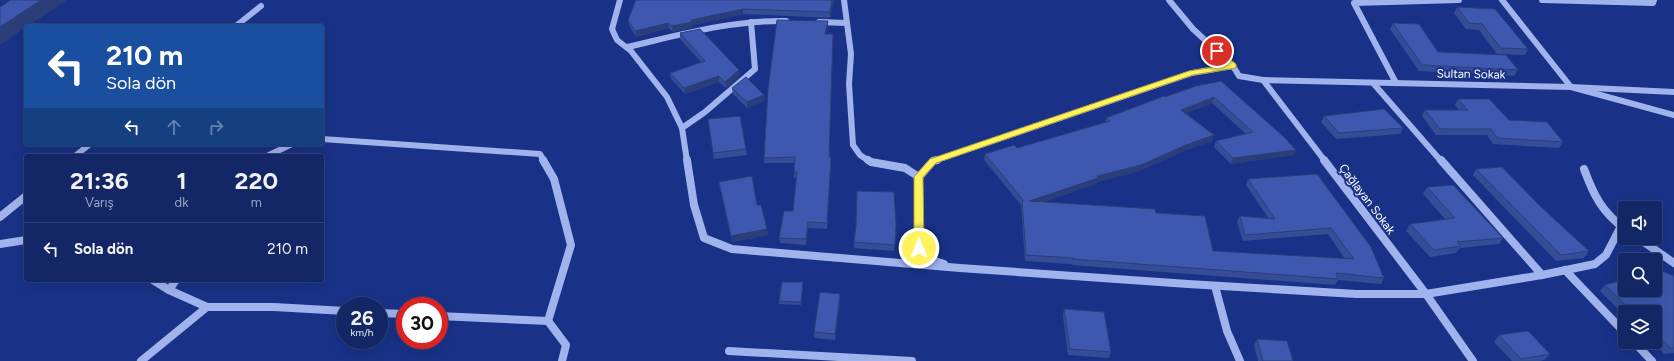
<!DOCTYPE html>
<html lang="tr">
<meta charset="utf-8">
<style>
:root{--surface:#132665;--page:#20326e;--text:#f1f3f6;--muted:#9da5bf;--line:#324379}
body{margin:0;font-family:Figtree,sans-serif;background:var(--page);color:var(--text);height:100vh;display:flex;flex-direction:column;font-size:15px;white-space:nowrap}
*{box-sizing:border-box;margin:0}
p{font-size:13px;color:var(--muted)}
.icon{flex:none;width:22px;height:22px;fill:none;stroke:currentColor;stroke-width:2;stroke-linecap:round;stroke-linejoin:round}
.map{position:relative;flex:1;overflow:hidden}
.sheet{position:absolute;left:24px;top:154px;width:300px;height:128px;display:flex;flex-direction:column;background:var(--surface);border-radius:4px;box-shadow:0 4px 16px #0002,0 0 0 1px var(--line)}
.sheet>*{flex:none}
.guide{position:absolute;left:24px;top:24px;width:300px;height:122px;border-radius:4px;box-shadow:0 4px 16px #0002,0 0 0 1px var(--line);background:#1a4fa0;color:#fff;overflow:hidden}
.fabs{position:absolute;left:1618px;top:201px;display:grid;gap:8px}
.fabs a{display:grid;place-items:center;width:44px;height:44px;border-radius:4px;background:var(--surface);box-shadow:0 4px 16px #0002,0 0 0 1px var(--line);font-size:20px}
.speed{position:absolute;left:336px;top:297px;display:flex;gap:8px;font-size:20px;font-weight:700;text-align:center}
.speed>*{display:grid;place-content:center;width:52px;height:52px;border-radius:50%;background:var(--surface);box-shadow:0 4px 16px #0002,0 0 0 1px var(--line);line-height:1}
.speed small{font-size:10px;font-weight:400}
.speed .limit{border:6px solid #d22;background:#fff;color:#111}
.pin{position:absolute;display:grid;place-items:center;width:34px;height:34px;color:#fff;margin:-17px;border:2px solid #fff;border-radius:50%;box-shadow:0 1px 4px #0007}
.me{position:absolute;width:44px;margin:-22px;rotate:0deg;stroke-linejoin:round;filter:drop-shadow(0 0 3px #0008)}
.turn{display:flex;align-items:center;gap:14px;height:84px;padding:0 16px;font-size:18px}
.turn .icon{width:52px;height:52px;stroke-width:2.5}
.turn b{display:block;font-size:28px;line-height:34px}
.lanes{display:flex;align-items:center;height:38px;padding:0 16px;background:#0003;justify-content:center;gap:20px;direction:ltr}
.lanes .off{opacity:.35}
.eta{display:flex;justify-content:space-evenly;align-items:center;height:68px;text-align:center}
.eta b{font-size:24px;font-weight:700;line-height:28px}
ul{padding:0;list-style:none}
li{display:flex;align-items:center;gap:12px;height:52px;padding:0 16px;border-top:1px solid var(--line)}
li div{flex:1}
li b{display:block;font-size:15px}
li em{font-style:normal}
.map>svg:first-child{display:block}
</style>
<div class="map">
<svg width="1674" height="361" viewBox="0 0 1674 361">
<rect width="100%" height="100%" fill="#193287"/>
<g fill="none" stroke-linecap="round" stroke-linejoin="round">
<g stroke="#a1b3ed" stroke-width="6">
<path d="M620 0 612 29 617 40 631 51 667 97 682 128 687 161"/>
<path d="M844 0 851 54 849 84 853 145 860 155 869 161"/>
<path d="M1169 0 1193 29 1233 66 1239 76 1263 80 1325 161"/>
<path d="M1502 0 1571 87 1674 92"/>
<path d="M1542 0 1653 3 1654 0"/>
<path d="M819 22 846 23"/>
<path d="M236 26 261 6"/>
<path d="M627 47C680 35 731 20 786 21"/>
<path d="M1263 80 1571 87 1674 115"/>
<path d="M1373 83 1441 161"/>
<path d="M1396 83 1354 3 1459 0"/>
<path d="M682 128 705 112 755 69 751 22"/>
<path d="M322 139 540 154 544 161"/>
<path d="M75 156 90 144"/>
<path d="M267 156 292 144"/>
<path d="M934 161 1192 73 1233 66"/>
</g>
<g stroke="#a1b3ed" stroke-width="8">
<path d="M543 160 554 179 571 245 548 321"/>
<path d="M687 160 694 205 704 238 732 249 960 268 1188 284 1356 294H1426L1542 275 1595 264 1606 255 1621 226"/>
<path d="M868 160 871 162 905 168 919 177"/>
<path d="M937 160 933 161 919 177V248L935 261 944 264"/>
<path d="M1324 160 1426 294 1473 361"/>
<path d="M1441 160 1542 275"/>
<path d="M1584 169C1594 196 1602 212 1625 229"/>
<path d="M0 217 26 196"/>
<path d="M1638 238 1674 263"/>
<path d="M0 244 26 240"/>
<path d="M1565 270 1625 333"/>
<path d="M153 280 169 290"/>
<path d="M176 280 169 290 207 307"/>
<path d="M1215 286 1227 331 1240 361"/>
<path d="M379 313 405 314"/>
<path d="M439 316 548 321 566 345 562 361"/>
<path d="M1634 342 1652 361"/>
<path d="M729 351 912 361"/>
<path d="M141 361 207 307H274L345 311"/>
</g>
</g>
<g fill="#354c96">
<path d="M636 0H834L830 18 743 14 693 25V27L673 32 669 28 636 37 629 25 628 20Z"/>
<path d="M1457 7 1528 49 1525 55 1497 54 1479 30 1466 29 1454 13Z"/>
<path d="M1393 23 1438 52 1518 70 1514 76 1419 71 1390 29Z"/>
<path d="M828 27 826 34 830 157 831 163 827 229 808 228 806 245 780 243 779 238 793 211 797 178H794L795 163H764V158Z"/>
<path d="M680 33 740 76 726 88 719 82 685 94 671 79 670 73 701 62 680 39Z"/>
<path d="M1221 81 1296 150 1293 155 1231 164 1214 147 1216 141 1246 134 1212 103 1186 113 1212 141 1184 151 1139 171 1097 182 1096 184 1043 202 1156 213 1213 251 1345 259 1328 234 1243 241 1237 222 1240 216 1268 218 1246 185 1248 179 1317 174 1384 278 1381 284 1338 280 1335 285 1072 265 1071 264 1025 261 1021 205 984 160 985 154 1017 148 1105 123 1106 118 1165 97Z"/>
<path d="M732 88 764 95V101L747 108 733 94Z"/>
<path d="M1458 99 1509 120 1563 142 1559 148 1493 144 1487 135H1436L1422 116 1425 110H1459L1455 105Z"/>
<path d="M1324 116 1403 128 1400 134 1336 139 1321 122Z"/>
<path d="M708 119 746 149 747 155 714 159Z"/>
<path d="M1476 169 1540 206 1589 251 1584 258 1556 261 1473 175Z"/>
<path d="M719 182 768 235 732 242 720 188Z"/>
<path d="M1427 187 1503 238 1499 244 1460 248 1456 253 1430 257 1406 231 1410 224 1446 220 1423 194Z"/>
<path d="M896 224 894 251 854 248V242Z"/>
<path d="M1674 276V353L1664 354 1653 342H1655V312H1625V316L1600 291 1605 285 1625 290H1655Z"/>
<path d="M803 286 801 305 779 304V301Z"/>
<path d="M840 294V300L835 340 814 338V332Z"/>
<path d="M1064 309 1111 352 1109 358 1068 355 1063 316Z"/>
<path d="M1499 335 1550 354 1544 360 1540 361H1512L1494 342Z"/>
<path d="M1257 339 1293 361H1258L1254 345Z"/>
</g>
<g fill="#2b3e7a">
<path d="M41 0H67L28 26H26V27L0 45V27Z"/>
<path d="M832 0H834L830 18V12Z"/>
<path d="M743 9V14L693 25V27L673 32 672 26 691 20Z"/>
<path d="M828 21V27L825 40V34Z"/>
<path d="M668 23 669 28 636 37 635 31Z"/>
<path d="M739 70 740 76 726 88 725 82Z"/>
<path d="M719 76V82L685 94 684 88Z"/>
<path d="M764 95V101L747 108V102Z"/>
<path d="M1214 97 1212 103 1179 116 1181 110Z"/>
<path d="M1214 135 1212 141 1184 151 1139 171 1097 182 1096 184 1028 207 1029 201Z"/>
<path d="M1296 150 1293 155 1231 164 1233 158Z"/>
<path d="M808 222V228L806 245V239Z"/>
<path d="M767 229 768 235 732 242 731 236Z"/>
<path d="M840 294V300L835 340V334Z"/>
</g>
<g fill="#3e58af" stroke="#2b3e7a">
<path d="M11 0H41L0 27V7Z"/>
<path d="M636 0H832L830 12 743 9 691 20 692 22 672 26 668 23 635 31 628 20Z"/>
<path d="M1457 7 1495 9 1528 49 1501 48 1482 24 1469 23Z"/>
<path d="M777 20 828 21 825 34H833L829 157H831L827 223 808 222 806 239 779 238 784 211H793L797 172H794L795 157 764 158 768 89Z"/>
<path d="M1393 23 1419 24 1438 52 1506 55 1518 70 1422 65Z"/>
<path d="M700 29 739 70 725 82 719 76 684 88 670 73 705 61 680 33Z"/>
<path d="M746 77 764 95 747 102 732 88Z"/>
<path d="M1221 81 1284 137 1296 150 1233 158 1216 141 1253 132 1214 97 1181 110 1214 135 1186 145 1141 165 1097 176 1098 178 1029 201 1155 209 1156 213 1205 216 1213 251 1354 259 1331 228 1245 235 1240 216 1275 219 1248 179 1317 174 1371 247 1384 278 1336 273 1338 279 1073 259V258L1026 255 1022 201H1024L985 154 1014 145 1017 148 1110 121 1106 118 1164 96 1165 97 1196 86Z"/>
<path d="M1458 99H1489L1509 120 1547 122 1563 142 1497 138 1491 129H1440L1425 110H1468Z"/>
<path d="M1384 109 1403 128 1339 133 1324 116Z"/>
<path d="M740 116 746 149 713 153 708 119Z"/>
<path d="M1502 167 1540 206 1589 251 1561 255 1476 169Z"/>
<path d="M752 176 757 205H761L767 229 731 236 719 182Z"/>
<path d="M1453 185 1503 238 1457 242 1461 246 1434 250 1410 224 1455 218 1427 187Z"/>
<path d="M857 191 894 192 896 224 895 245 854 242 856 225Z"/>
<path d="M1655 268 1674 276V348H1670L1655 332V312H1633L1605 285 1622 280 1625 283V290H1634L1636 291V290H1655Z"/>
<path d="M782 282H803L801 302 779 301Z"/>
<path d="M820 292 840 294 835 334 814 332Z"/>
<path d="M1064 309 1104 312 1111 352 1070 349Z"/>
<path d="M1528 331 1550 354 1521 359 1499 335Z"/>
<path d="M1257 339 1287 341 1293 361H1263Z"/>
</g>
<path fill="#fff25d" stroke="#a69d3c" d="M1217 49 1236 64V68L1193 75 936 163 923 177 924 248 919 252 916 251 914 248V177L930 159 1189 71 1227 65 1213 51Z"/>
<g text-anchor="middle" stroke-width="4" stroke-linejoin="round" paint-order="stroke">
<g font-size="12" fill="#fff" stroke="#193287">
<text transform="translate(1471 74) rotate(1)" y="4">Sultan Sokak</text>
<text transform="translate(1367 199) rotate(53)" y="4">Çağlayan Sokak</text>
</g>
</g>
</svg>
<div class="fabs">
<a><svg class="icon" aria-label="sound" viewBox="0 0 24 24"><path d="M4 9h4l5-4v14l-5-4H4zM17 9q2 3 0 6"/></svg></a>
<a><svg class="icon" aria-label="search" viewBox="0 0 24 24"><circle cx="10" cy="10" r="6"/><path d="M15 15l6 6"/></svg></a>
<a><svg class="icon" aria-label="layers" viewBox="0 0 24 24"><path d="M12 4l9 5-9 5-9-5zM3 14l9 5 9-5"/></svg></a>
</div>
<div class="speed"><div>26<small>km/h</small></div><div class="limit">30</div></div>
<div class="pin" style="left:1217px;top:51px;background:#d93025"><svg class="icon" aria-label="arrive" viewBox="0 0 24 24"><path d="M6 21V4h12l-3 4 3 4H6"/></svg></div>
<svg class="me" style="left:919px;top:248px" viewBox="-20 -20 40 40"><circle r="17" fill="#fff25d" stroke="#fff" stroke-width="3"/><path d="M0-11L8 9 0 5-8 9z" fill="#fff"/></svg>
<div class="guide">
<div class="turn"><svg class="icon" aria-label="left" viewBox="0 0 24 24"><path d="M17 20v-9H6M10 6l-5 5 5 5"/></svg><div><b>210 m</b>Sola dön</div></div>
<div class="lanes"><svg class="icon" aria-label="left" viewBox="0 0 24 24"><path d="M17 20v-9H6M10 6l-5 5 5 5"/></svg><svg class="icon off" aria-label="ahead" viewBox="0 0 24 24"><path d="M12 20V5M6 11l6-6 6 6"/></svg><svg class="icon off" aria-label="right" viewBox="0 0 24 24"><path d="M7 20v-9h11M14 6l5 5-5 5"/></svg></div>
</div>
<section class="sheet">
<div class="eta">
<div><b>21:36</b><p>Varış</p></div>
<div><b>1</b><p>dk</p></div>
<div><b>220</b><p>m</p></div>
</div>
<ul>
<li><svg class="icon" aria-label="left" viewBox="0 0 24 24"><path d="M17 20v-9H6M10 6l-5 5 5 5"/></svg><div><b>Sola dön</b></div><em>210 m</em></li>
</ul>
</section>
</div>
